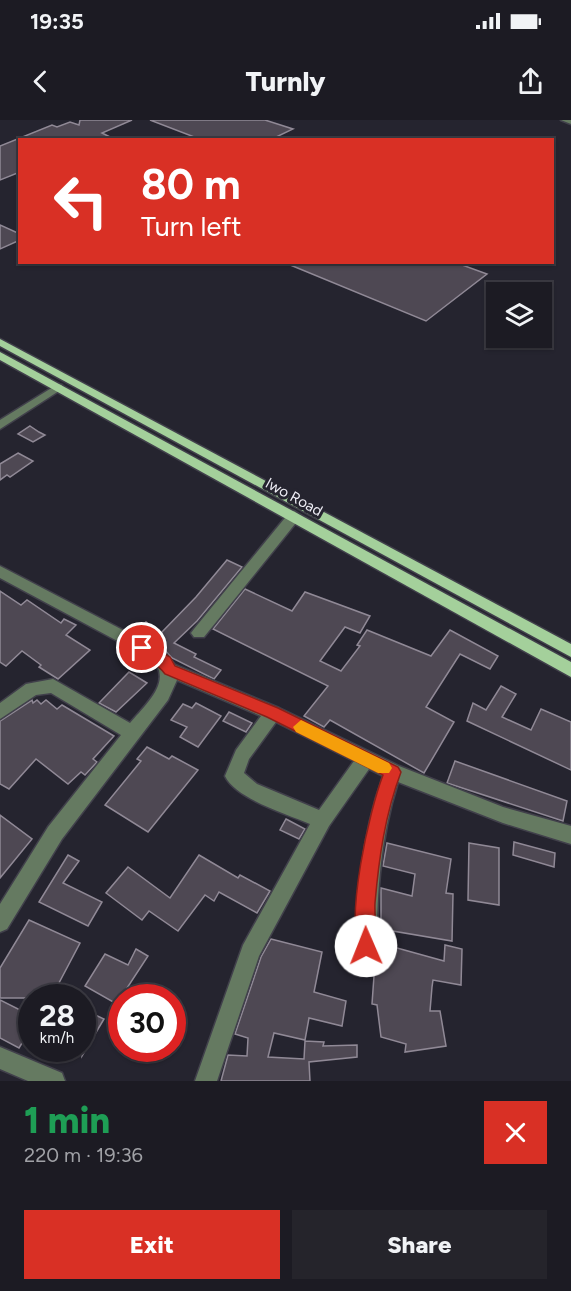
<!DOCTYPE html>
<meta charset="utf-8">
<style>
:root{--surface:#1c1b23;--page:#25242b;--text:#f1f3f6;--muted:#a0a1a6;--line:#3a3941;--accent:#d93025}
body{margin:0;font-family:Figtree,sans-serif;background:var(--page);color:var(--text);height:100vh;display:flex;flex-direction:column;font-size:22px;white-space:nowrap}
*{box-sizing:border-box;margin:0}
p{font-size:20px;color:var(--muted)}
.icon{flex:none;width:33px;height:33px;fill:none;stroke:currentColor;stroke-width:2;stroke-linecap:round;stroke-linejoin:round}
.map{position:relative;height:961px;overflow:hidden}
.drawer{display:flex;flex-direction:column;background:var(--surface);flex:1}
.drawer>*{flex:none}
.guide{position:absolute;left:18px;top:18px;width:536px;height:126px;border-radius:0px;box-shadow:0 2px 4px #0004,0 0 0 2px var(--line);background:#d93025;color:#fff;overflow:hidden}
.controls{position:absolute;left:486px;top:162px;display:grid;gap:12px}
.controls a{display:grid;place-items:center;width:66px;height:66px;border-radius:0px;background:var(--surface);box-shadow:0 2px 4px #0004,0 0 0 2px var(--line);font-size:30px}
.speed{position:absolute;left:18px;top:864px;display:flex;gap:12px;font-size:30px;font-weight:700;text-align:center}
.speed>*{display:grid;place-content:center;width:78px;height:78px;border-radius:50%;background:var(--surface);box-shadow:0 2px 4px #0004,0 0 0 2px var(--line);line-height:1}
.speed small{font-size:15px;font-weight:400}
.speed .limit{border:9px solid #d22;background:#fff;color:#111}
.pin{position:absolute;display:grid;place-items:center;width:51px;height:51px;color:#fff;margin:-26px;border:3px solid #fff;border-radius:50%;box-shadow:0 2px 6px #0007}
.me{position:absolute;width:66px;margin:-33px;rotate:359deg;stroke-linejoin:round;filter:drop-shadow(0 0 4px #0008)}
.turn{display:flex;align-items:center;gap:21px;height:126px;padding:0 24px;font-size:27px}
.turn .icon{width:78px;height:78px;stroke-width:2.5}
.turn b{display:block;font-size:42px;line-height:51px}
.round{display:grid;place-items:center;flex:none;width:63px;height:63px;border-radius:0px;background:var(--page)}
.summary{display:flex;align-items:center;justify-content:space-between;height:102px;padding:0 24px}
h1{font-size:36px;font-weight:800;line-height:45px;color:#1e9e55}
.action{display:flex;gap:12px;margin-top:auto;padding:12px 24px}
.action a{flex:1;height:69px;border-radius:0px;background:var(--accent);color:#fff;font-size:24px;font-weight:800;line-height:69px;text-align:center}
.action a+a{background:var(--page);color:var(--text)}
.status{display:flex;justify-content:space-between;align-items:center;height:42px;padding:0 30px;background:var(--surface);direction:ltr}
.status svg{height:16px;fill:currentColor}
header{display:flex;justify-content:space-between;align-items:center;height:78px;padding:0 24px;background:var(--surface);font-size:27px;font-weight:800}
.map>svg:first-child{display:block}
</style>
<div class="status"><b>19:35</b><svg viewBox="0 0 49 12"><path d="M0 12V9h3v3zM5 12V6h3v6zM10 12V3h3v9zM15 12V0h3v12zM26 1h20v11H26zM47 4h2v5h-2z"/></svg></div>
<header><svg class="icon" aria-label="back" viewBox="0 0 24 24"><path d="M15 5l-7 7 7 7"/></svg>Turnly<svg class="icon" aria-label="share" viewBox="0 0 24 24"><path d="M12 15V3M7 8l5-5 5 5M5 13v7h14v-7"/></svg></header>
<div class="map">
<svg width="571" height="961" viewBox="0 0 571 961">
<rect width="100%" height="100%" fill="#25242f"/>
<g fill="#4e4853" stroke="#908996" stroke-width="1.5">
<path d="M80 0H132L102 13 116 20H20V52L0 60V26L52 5 57 7 70 2 79 5Z"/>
<path d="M150 0H265L293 9 270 20H202Z"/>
<path d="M0 105 20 114V120L0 129Z"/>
<path d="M283 142H454L487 154 426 201Z"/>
<path d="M30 306 39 312 45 315 33 322 18 314Z"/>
<path d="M18 333 33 341 10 357 7 355 0 360V344Z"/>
<path d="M227 440 242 447 197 501 174 523 196 534 194 537 221 550 214 559 172 538 164 529 135 511 146 502 161 513 196 477Z"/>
<path d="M245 469 292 491 305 472 370 496 360 513 345 507 320 541 341 551 360 526 357 525 367 510 431 536 450 510 498 536 490 549 460 534 426 587 454 602 424 653 330 600 324 607 304 596 328 566 213 509Z"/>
<path d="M0 471 21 485 27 480 61 503 64 499 76 505 66 515 90 530 58 559 39 547 41 545 22 531 6 546 0 542Z"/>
<path d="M129 552 147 563 116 592 99 583Z"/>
<path d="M501 566 516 574 502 597 531 610 541 589 571 602V650L467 601 473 583 486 590Z"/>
<path d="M32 580 33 583 37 580 41 584 46 580 57 589 62 585 114 616 93 639 97 642 85 655 81 652 68 664 36 639 9 669 0 664V601Z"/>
<path d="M196 583 221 596 198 627 180 617 187 607 171 600 183 584 192 588Z"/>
<path d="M229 592 252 603 246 612 223 601Z"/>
<path d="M147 627 169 639 172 636 198 650 148 712 105 685 141 641 137 639Z"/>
<path d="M455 641 567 681 563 701 447 663Z"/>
<path d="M0 695 32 719 0 758Z"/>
<path d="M286 699 305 709 299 719 280 710Z"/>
<path d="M514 722 555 733 554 747 513 735Z"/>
<path d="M387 723 451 739 446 773 453 774 452 821 381 809V768L412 776 415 754 383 746Z"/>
<path d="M469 723 499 728V785L468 780Z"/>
<path d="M68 735 79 741 63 763 102 782 88 806 39 782Z"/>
<path d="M199 735 238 758 240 755 270 771 257 793 219 772 214 781 205 775 178 811 149 791 142 800 106 773 128 747 170 778Z"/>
<path d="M29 800 80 823 51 878H0V848Z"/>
<path d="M271 819 322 832 314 872 346 881 342 906 309 898 305 920 274 913 268 937 304 939 305 921 324 922 323 926 357 925V937L309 942 310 961H221L228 935 247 936 248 918 235 914 261 837Z"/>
<path d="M379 823 444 841 445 825 462 829 461 865 433 860 432 867 430 891H440L446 926 405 932 406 924 381 917 377 885 372 884 374 856 379 846Z"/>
<path d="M136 829 148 836 127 868 143 878H122V887L85 866 105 834 128 845Z"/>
<path d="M0 880 32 896V907L19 928 0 918Z"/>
<path d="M82 889 104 899 82 936Z"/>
</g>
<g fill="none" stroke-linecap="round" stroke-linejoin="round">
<defs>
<g id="minor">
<path d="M561 0H571V4Z"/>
<path d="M58 264 62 265V269L0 309V300Z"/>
<path d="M294 391 301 396 299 399 204 517H194L191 513 194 509 289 393Z"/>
<path d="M0 446 163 531 175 545 279 588 399 646 503 687 571 706V724L503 703 398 662C379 722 376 784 377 846L374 853 367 856 360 853 357 846C356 781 361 718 383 656L369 649 329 706 259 836 217 961H195L243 825 310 704C287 694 236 679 225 656L236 630 261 596 177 560 168 580 62 719 7 809 0 812V784L48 707 121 615 51 573 36 575 0 599V583L26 564 53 559 130 603C144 586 175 560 151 539L0 458ZM276 602 354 641 319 690 257 664 244 653 249 639Z"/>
<path d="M0 927 62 953 65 961H28L0 949Z"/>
</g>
<g id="major">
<path d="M0 219 571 524V537L0 226Z"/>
<path d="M0 232 571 542V557L0 240Z"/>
</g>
</defs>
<use href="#minor" stroke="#41404b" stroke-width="3"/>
<use href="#major" stroke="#41404b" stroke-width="3"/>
<use href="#minor" fill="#657a61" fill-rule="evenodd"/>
<use href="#major" fill="#a4d09b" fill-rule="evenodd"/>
</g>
<path fill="#d93025" stroke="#8d1f18" stroke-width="1.5" d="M142 522 170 537 175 546 278 588 398 647 401 652C385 695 379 737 375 783 374 799 379 818 373 833L366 836 360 833C345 797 369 692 383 655L267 597 165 554C157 542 142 540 135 528Z"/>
<path fill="#f59e0b" d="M301 600 389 643 392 648 389 653H378L296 612 293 607Z"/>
<g text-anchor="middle" stroke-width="6" stroke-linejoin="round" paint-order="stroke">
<g font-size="15" fill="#efeef6" stroke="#25242f">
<text transform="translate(294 377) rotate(29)" y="5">Iwo Road</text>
</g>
</g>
</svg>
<div class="controls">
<a><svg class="icon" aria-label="layers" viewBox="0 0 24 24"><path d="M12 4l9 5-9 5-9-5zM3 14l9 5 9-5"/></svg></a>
</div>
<div class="speed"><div>28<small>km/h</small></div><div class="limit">30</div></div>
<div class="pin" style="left:142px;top:528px;background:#d93025"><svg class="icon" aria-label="arrive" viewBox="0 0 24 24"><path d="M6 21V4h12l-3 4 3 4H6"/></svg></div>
<svg class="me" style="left:366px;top:826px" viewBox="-20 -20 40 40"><circle r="19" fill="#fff"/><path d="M0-13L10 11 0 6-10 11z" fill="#d93025"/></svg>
<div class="guide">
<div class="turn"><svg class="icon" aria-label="left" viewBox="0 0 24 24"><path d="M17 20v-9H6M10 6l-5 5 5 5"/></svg><div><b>80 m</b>Turn left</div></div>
</div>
</div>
<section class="drawer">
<div class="summary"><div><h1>1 min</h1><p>220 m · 19:36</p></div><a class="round" style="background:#d93025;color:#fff"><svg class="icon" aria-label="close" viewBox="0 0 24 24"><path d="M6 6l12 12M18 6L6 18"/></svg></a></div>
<div class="action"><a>Exit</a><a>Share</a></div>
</section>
